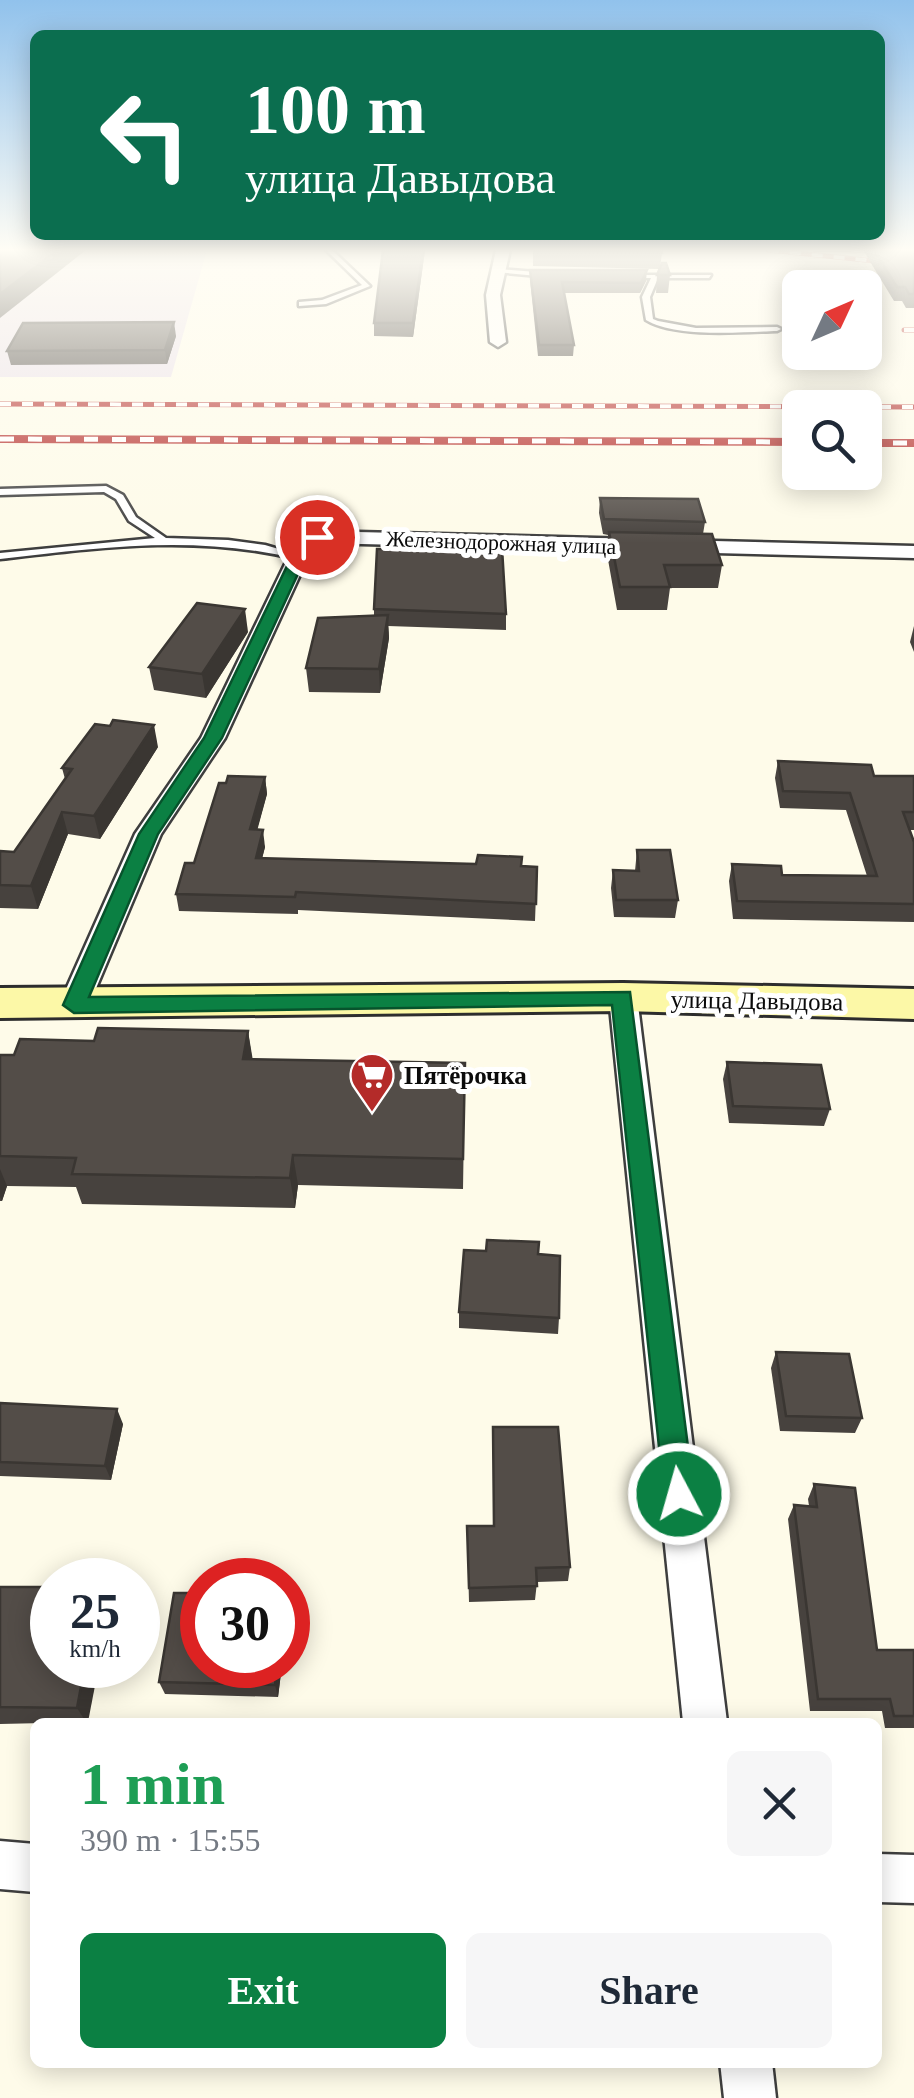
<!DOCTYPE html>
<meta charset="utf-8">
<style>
:root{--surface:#fff;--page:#f6f6f7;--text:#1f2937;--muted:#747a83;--accent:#0b8043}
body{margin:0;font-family:Georgia,serif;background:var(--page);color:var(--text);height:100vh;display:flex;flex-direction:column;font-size:38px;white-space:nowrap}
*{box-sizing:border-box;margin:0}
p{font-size:32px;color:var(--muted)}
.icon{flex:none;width:55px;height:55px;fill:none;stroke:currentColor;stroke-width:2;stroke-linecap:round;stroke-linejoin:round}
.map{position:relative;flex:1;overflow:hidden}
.panel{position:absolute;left:30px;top:1718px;width:852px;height:350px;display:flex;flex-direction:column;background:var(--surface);border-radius:15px;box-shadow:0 5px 25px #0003}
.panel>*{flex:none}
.guide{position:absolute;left:30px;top:30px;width:855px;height:210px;border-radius:15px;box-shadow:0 5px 25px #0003;background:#0b6e4f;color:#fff;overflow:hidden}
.needle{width:65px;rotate:46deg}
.fabs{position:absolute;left:782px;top:270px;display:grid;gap:20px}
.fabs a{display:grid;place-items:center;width:100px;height:100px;border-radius:15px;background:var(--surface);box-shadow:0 5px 25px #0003;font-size:50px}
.speed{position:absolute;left:30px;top:1558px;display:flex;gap:20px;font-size:50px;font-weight:700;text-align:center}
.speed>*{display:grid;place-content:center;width:130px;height:130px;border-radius:50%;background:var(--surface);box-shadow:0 5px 25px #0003;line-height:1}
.speed small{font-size:25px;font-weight:400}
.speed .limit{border:15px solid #d22;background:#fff;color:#111}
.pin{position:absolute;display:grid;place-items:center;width:85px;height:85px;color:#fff;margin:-42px;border:5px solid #fff;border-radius:50%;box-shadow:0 2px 10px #0007}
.me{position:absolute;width:110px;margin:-55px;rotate:354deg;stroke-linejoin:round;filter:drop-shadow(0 0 8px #0008)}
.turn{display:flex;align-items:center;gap:35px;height:210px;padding:0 50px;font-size:45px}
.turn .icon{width:130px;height:130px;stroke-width:2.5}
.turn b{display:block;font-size:70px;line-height:85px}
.round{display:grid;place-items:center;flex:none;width:105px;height:105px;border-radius:15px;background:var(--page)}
.overview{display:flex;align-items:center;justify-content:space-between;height:170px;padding:0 50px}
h1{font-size:60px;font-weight:700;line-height:75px;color:#1e9e55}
.action{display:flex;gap:20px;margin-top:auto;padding:20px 50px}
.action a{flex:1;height:115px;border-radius:15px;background:var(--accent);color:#fff;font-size:40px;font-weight:700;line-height:115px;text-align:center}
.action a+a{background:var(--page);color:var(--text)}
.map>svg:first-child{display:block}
</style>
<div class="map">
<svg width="914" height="2098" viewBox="0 0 914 2098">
<rect width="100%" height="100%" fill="#fefbe9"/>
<path fill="#e9dfea" d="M0 250H207L171 377H0Z"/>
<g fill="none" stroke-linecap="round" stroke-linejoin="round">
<defs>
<g id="lane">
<path d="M326 250H332L370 286 326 304 299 306V302L322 300 362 285Z"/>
<path d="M498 269 549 273 552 275 549 277 496 272Z"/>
<path d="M625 275H711L709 278H658L650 297 653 319 658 321 696 328 777 327 781 329 777 331C743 332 675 338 646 320L642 297 651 278H627Z"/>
<path d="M106 486 123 495 136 517 166 538 228 540 265 545 306 557 301 560C199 534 103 547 0 559V553L155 538 129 521 116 499 104 492 0 495V489Z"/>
</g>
<g id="street">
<path d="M496 250H510L500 295 506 342 498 347 490 342 486 295Z"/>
<path d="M317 531 914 546V558L322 543 305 564 225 738 161 834 89 1005 74 1015 64 1012 59 1005 135 834 201 738 286 562 310 533Z"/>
<path d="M623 987 637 997 727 1722H683L609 997Z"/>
<path d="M0 1841 35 1844V1892L0 1889Z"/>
<path d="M878 1854 914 1855V1903L878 1902Z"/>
<path d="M720 2062H772L776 2098H724Z"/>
</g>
<path id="secondary" d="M623 983 914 989V1019L623 1011 0 1018V988Z"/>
</defs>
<use href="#lane" stroke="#3e3e3e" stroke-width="5"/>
<use href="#street" stroke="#3e3e3e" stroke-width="5"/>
<use href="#secondary" stroke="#2d2d2d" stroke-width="6"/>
<use href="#lane" fill="#fff" fill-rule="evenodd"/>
<use href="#street" fill="#fff" fill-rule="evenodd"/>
<use href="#secondary" fill="#fcf8a7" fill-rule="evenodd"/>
<defs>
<g id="rail-far1">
<path d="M768 250 914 265"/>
<path d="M904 330H914"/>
<path d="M0 404 914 407"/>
</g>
<g id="rail">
<path d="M0 439 800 442"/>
<path d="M865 443H914"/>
</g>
</defs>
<use href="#rail-far1" stroke="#b42b29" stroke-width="5"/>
<use href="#rail" stroke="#b42b29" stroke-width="8"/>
<use href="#rail-far1" stroke="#fff" stroke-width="4" stroke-dasharray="11" stroke-linecap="butt"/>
<use href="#rail" stroke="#fff" stroke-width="5" stroke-dasharray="14" stroke-linecap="butt"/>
</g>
<g fill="#47423e">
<path d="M383 250H425L413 337 374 336V323Z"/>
<path d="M533 250 662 253 660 268 670 275 668 293H656L657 275 660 269 533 266Z"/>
<path d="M863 250H914V308H906L902 301H894Z"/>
<path d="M530 270 646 281 640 293H564L574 345 573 356H538L530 280Z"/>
<path d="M176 336 167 364 11 365 7 351Z"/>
<path d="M600 498 705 522 703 534 722 565 718 588H670L667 610H617L607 554 608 535 603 534 599 513Z"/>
<path d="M374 609 506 614V630L388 626 389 638 380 693 309 692 306 668 374 616Z"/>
<path d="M914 626V652L910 642Z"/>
<path d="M248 632 206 698 154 690 149 667Z"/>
<path d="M158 747 100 839 68 834 38 909 0 908V851L14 852 65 779 62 768Z"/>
<path d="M778 761 874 776H914V830H910L914 842V922L733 919 729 881 732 864 782 875 867 876 846 810 780 808 775 778Z"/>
<path d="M265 777 267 794 257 829 265 847 262 858 537 867 535 921 298 910V914L179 911 176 894 194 863 226 783Z"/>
<path d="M637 850 678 900 675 918 614 917 611 888 613 870 635 871Z"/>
<path d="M248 1031 252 1059 465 1063 463 1189 298 1185 295 1208 82 1204 76 1187 7 1186 2 1201H0V1055H14L94 1041Z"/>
<path d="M727 1062 830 1109 824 1126 729 1123 723 1079Z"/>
<path d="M486 1251 538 1254 559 1318 558 1334 459 1328V1312Z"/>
<path d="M776 1352 862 1418 855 1433 780 1431 771 1368Z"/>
<path d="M0 1403 123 1424 111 1480 0 1476Z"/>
<path d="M493 1427 570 1567 568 1581 537 1582 535 1600 469 1602 467 1526H493Z"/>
<path d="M814 1484 877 1650H914V1728H885L882 1711H810L788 1519 794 1505 809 1506 808 1499Z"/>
<path d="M0 1587 88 1722 0 1724Z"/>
<path d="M202 1665H282L278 1697 165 1694 159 1682Z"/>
</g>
<g fill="#3a3632">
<path d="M58 250H86L0 318V294Z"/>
<path d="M423 250H425L413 337V323Z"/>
<path d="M647 270 646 281 640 293 641 283Z"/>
<path d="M174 322 176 336 167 364 165 350Z"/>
<path d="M245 609 248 632 206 698 202 674Z"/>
<path d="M388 615 389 638 380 693 379 669Z"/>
<path d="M154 725 158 747 100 839 94 816Z"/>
<path d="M265 777 267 794 253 846 250 829Z"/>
<path d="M62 812 68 834 38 909 31 886Z"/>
<path d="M263 830 265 847 258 875 256 858Z"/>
<path d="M248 1031 253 1061 243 1059Z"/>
<path d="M293 1155 298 1185 295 1208 290 1178Z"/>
<path d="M0 1169 7 1186 2 1201 0 1197Z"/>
<path d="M117 1409 123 1424 111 1480 105 1466Z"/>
<path d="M85 1665H99L88 1722H86L77 1708Z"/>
<path d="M277 1665H282L278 1697 275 1685Z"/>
</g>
<g fill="#534d48" stroke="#3a3632" stroke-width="2.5">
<path d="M0 250H58L0 294Z"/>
<path d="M383 250H423L413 323H374Z"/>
<path d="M533 250H661L662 253Z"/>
<path d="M874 250H914V294H909L905 287H897Z"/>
<path d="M662 263H666L670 275H657Z"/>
<path d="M530 270H647L641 283 562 282 574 345H539Z"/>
<path d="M174 322 165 350 7 351 23 323Z"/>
<path d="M600 498 698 499 705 522 604 519Z"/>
<path d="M609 532 712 534 722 565H664L670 587H620Z"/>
<path d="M502 548 506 614 374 609 377 549Z"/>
<path d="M197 603 245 609 202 674 149 667Z"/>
<path d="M388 615 379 669 306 668 318 618Z"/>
<path d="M113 720 154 725 94 816 62 812 31 886 0 885V851L14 852 72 769 62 768 95 724 110 726Z"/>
<path d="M778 761 871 765 874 776H914V812H903L914 842V904L737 901 732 864 781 866 782 875 877 876 850 793 783 791Z"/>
<path d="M228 776 265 777 250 829 263 830 256 858 476 864 478 855 522 857 521 866 537 867 536 904 296 892 295 897 176 894 185 863H194L219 783H226Z"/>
<path d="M637 850H670L678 900H616L613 870 639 871Z"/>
<path d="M98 1028 248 1031 243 1059 465 1063 463 1159 293 1155 290 1178 72 1174 76 1158 0 1156V1055H14L20 1039 94 1041Z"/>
<path d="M727 1062 821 1065 830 1109 733 1106Z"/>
<path d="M487 1240 539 1242 538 1254 560 1256 559 1318 459 1312 464 1250 486 1251Z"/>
<path d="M776 1352 849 1354 862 1418 786 1416Z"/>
<path d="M0 1403 117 1409 105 1466 0 1462Z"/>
<path d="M493 1427H558L570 1567 536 1568 537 1586 469 1588 467 1526H494Z"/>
<path d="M814 1484 855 1488 877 1650H914V1716H894L890 1699H818L794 1505 817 1507Z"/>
<path d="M0 1587H52V1665H85L77 1708 0 1707Z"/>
<path d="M174 1593H202V1665H277L275 1685 159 1682Z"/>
</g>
<linearGradient id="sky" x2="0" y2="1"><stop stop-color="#91c2ec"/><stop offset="0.46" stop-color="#fffdf5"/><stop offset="1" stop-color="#fffdf5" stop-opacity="0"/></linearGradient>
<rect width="914" height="543" fill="url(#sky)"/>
<path fill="#0b8043" stroke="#07532c" stroke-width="2.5" d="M312 534 324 537 303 563 222 738 158 834 89 997 630 992 694 1494 690 1504 679 1508 668 1504 664 1494 612 1005 74 1013 63 1005 139 834 204 738 289 562Z"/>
<defs>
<symbol id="supermarket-pin" viewBox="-11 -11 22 30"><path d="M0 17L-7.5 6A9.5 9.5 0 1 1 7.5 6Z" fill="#b42b29" stroke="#fff"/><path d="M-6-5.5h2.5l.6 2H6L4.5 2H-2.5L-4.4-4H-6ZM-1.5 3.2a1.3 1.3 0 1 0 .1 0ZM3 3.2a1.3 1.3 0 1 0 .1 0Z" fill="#fff"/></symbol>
</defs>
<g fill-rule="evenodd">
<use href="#supermarket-pin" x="347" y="1050" width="50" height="68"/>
</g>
<g text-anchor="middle" stroke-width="10" stroke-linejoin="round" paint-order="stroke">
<g font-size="22" fill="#0b0b0b" stroke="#fff">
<text transform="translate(501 542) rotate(2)" y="8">Железнодорожная улица</text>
</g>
<g font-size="25" fill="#0b0b0b" stroke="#fff">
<text transform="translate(757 1000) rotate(1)" y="9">улица Давыдова</text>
</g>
<g font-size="25" font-weight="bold" fill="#0b0b0b" stroke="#fff" text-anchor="start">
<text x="404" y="1084">Пятёрочка</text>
</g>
</g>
</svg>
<div class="fabs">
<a><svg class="needle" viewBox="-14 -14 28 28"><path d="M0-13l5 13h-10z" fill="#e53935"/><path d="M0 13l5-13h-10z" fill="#747a83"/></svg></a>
<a><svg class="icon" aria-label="search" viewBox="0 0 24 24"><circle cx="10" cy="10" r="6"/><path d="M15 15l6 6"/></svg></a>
</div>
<div class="speed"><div>25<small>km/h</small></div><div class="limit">30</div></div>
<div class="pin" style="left:317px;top:537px;background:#d93025"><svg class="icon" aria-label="arrive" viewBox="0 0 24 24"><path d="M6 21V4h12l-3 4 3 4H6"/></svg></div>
<svg class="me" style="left:679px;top:1494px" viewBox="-20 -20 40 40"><circle r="17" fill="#0b8043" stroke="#fff" stroke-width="3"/><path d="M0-11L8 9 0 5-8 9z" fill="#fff"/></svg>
<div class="guide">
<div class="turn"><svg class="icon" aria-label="left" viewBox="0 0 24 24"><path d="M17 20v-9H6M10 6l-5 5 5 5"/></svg><div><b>100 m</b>улица Давыдова</div></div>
</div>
<section class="panel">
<div class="overview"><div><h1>1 min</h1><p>390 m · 15:55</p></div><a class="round"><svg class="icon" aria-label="close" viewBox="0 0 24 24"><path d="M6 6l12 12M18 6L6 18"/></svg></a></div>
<div class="action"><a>Exit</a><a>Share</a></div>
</section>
</div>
